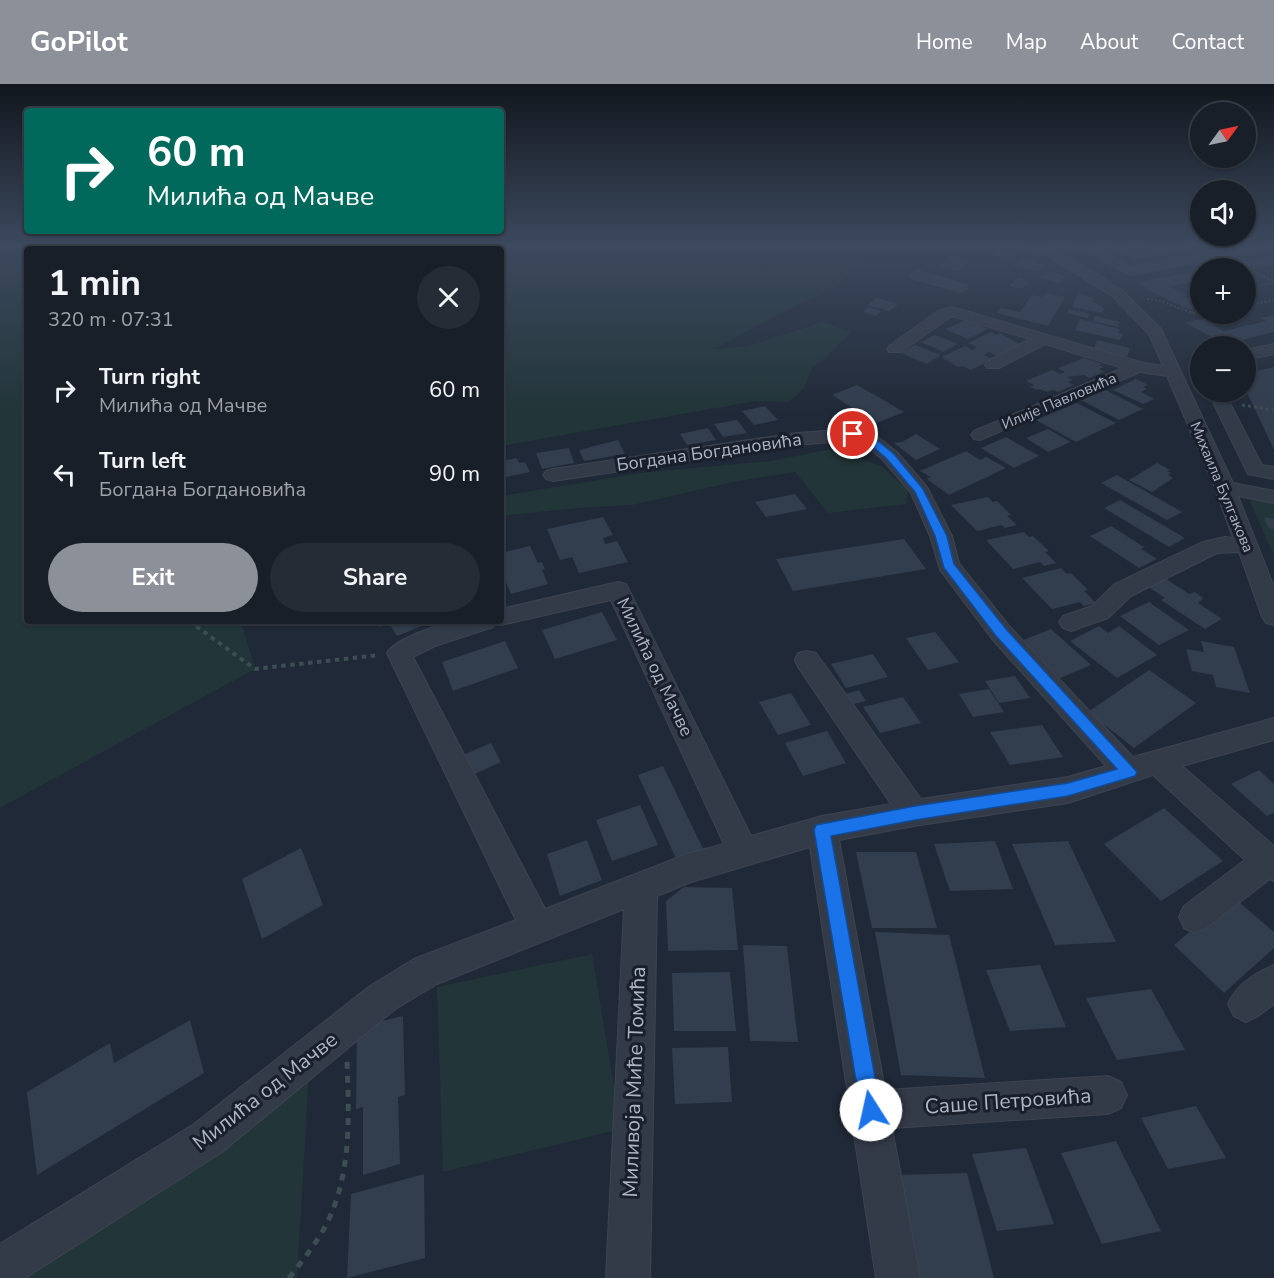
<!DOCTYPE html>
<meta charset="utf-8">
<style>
:root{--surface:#181f29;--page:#252c35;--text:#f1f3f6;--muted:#9fa2a8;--line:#363d46;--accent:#8c9099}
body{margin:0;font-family:"Nunito Sans",sans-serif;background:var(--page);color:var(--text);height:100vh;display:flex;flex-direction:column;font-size:22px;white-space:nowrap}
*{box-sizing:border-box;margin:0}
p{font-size:20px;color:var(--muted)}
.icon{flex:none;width:33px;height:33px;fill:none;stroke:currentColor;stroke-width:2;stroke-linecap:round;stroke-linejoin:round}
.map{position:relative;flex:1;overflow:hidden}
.sheet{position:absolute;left:24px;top:162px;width:480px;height:378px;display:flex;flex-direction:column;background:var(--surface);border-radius:6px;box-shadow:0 2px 4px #0004,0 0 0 2px var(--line)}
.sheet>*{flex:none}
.banner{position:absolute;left:24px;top:24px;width:480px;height:126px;border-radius:6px;box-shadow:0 2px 4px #0004,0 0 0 2px var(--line);background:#00695c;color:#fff;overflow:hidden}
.needle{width:39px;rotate:57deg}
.controls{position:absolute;left:1190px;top:18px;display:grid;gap:12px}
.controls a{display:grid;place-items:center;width:66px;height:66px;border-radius:50%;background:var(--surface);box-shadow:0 2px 4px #0004,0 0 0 2px var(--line);font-size:30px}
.pin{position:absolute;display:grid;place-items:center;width:51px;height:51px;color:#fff;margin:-26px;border:3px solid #fff;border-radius:50%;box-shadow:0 2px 6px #0007}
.me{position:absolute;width:66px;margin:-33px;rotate:350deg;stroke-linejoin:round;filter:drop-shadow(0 0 4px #0008)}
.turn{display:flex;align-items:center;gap:21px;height:126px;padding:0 24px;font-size:27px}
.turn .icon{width:78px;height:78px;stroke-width:2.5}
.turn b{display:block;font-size:42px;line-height:51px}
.round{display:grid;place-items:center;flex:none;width:63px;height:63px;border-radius:32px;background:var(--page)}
.overview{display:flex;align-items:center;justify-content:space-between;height:102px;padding:0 24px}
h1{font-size:36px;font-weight:700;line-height:45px}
.button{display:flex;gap:12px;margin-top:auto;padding:12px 24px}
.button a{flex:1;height:69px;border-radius:36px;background:var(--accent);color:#fff;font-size:24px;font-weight:700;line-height:69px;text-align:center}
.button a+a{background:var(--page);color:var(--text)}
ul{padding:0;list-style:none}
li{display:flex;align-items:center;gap:18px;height:84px;padding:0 24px}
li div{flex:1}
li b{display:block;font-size:22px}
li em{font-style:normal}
header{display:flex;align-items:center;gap:36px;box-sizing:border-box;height:84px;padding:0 30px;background:var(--accent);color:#fff}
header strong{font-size:28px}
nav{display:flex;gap:33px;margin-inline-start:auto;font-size:21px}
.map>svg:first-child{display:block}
</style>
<header>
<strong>GoPilot</strong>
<nav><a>Home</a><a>Map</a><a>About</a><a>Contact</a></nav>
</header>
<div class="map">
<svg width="1274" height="1194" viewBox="0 0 1274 1194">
<rect width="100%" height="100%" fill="#202937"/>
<g fill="#223538">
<path d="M0 162H244L245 165H27V537H243L241 538 255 585 0 724Z"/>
<path d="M350 162H688L683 172 759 175 794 162H880L835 205 796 221 714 265 748 262 823 238 851 248 827 273 813 282 804 304 789 318 756 317 501 362V165H344Z"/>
<path d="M832 365 881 382 908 406 906 420 828 429 795 388 734 398 632 421 577 424 501 432V412L640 389 770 377Z"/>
<path d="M1260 416 1274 418V472L1250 417Z"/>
<path d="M592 870 621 1045 443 1088 437 903Z"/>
<path d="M310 973 297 1194H0V1185Z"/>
</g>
<g fill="#323d4e">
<path d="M1108 162H1130L1135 165 1148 162 1193 163 1134 175Z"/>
<path d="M1001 164 1020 169 1012 175 993 171Z"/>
<path d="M1274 171V181L1245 187V184H1212Z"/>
<path d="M951 172 970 177 958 187 938 182Z"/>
<path d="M1023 173 1035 177 1034 178 1046 181 1038 188 1013 182Z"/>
<path d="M1200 186V196L1169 202 1187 211 1182 212 1189 215 1200 213V225L1194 226 1183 223 1135 199Z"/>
<path d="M1047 187 1066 192 1059 199 1039 194Z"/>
<path d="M1018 194 1031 198 1021 205 1009 202Z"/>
<path d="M1046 209 1065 213 1048 242 997 229 1001 224 1020 228 1032 211 1043 213Z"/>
<path d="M1078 210 1094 214 1092 217 1104 224 1102 229 1072 223Z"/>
<path d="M877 214 898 220 889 227 867 221Z"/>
<path d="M868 223 881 227 876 232 863 228Z"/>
<path d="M1069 225 1090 230 1088 234 1067 229Z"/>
<path d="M1274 231V248L1226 260 1185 239 1205 234 1219 241 1214 242 1224 247 1266 237 1260 234Z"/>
<path d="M1095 232 1120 238 1118 243 1093 237Z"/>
<path d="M1080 235 1120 245 1118 249 1123 250 1120 256 1075 246Z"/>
<path d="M966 236 988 245 968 255 945 245Z"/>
<path d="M991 248 997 251 1000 249 1021 261 997 272 989 268 984 271 993 275 971 286 962 282 958 283 941 273 965 262 973 266 977 263 968 259Z"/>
<path d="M935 251 958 260 943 268 921 258Z"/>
<path d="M1097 256 1130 264 1127 273 1094 265Z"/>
<path d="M915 261 941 271 927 280 901 269Z"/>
<path d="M1084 274 1102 280 1099 281 1104 283 1099 285 1104 288 1089 294 1084 291 1067 293 1073 296 1068 298 1074 301 1058 308 1053 306 1047 308 1040 305 1037 306 1030 303 1034 301 1026 297 1052 286 1060 290 1065 288 1058 284Z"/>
<path d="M1274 283V366L1245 304V290Z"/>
<path d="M1136 295 1148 301 1143 303 1147 305 1141 308 1154 315 1143 320 1113 306Z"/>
<path d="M857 301 880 314 904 328 877 339 832 311Z"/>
<path d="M1105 306 1143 325 1119 336 1081 316Z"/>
<path d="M1077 319 1116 339 1076 358 1036 336Z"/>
<path d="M765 322 778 336 754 341 742 327Z"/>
<path d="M737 336 747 349 723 353 714 340Z"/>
<path d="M708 344 716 356 687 361 680 350Z"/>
<path d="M1048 345 1071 358 1048 368 1026 354Z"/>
<path d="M916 350 940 365 916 376 894 359 902 358Z"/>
<path d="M1006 353 1039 372 1014 384 981 364Z"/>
<path d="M618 356 625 370 584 377 579 366Z"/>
<path d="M569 364 574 379 542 385 536 369Z"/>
<path d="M966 367 980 376 986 373 1006 384 949 411 927 395 931 393 920 387Z"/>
<path d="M517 374 519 379 525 378 530 388 501 394V377Z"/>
<path d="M1157 379 1170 386 1167 387 1171 389 1168 391 1173 394 1152 408 1129 396Z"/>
<path d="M1117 391 1182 428 1167 436 1101 399Z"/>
<path d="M795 410 807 425 766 433 755 418Z"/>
<path d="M988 413 993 418 997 417 1011 431 1007 432 1017 441 1005 444 1002 441 977 447 951 421Z"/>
<path d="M1120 416 1185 454 1169 463 1104 424Z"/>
<path d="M603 433 613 451 603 454 605 460 617 457 628 478 579 489 572 473 560 476 547 445Z"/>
<path d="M1264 433 1274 435V445L1268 444Z"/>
<path d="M1111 442 1144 463 1141 465 1157 475 1139 484 1090 452Z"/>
<path d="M1024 448 1029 453 1033 452 1049 467 1045 468 1056 479 1044 482 1040 478 1013 485 986 456Z"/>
<path d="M904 455 926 485 793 507 776 475Z"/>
<path d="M530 462 538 479 542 478 545 485 542 486 548 500 511 510 505 496 501 497V469Z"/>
<path d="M1061 484 1067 490 1071 489 1088 506 1084 507 1096 519 1084 522 1080 518 1052 525 1022 494Z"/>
<path d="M1163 493 1189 510 1195 508 1202 513 1203 515 1198 519 1222 535 1205 545 1161 516 1165 514 1147 502Z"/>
<path d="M1149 518 1189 546 1159 561 1120 532Z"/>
<path d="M602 528 617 556 555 575 542 546Z"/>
<path d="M376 537H434L397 552 389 539 379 543Z"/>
<path d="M1099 542 1108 549 1119 542 1157 571 1117 594 1070 557Z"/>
<path d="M1051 545 1091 581 1060 594 1021 557Z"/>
<path d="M935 548 959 578 928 586 906 554Z"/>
<path d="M505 557 518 584 453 607 442 578Z"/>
<path d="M1201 557 1234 563 1250 609 1216 603 1213 591 1192 587 1186 565 1204 568Z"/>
<path d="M873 570 888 593 846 604 831 580Z"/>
<path d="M1149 586 1196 619 1134 664 1088 628Z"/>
<path d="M1015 592 1030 614 999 619 985 597Z"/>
<path d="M989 605 1004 628 973 633 959 610Z"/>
<path d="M859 606 866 617 846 622 839 612Z"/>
<path d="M791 609 811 641 778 651 759 618Z"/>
<path d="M903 613 921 639 880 649 863 623Z"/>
<path d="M1042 641 1063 673 1010 681 990 648Z"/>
<path d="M827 647 846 679 803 692 785 659Z"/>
<path d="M491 659 501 678 470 692 461 672Z"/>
<path d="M663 682 706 771 679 781 638 691Z"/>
<path d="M1259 686 1274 700V729L1267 732 1231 700Z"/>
<path d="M640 721 658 761 612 777 596 736Z"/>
<path d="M1164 724 1223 777 1161 817 1104 760Z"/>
<path d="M587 756 602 796 560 812 547 770Z"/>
<path d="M995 757 1013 805 950 807 934 760Z"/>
<path d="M1068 757 1116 858 1055 861 1012 760Z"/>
<path d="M301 764 323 821 262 855 242 795Z"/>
<path d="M856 768H916L937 844H872Z"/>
<path d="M684 803 732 804 738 866 668 867 666 817Z"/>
<path d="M1232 812 1274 848V864L1224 909 1174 861Z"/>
<path d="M875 848 949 851 985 994 901 991Z"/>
<path d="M743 861 787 862 798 958 750 957Z"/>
<path d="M1040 881 1066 943 1010 947 986 886Z"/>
<path d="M730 888 736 947H674L672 889Z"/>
<path d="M1151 905 1185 966 1117 976 1086 914Z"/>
<path d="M403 932 405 1011 398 1013 400 1080 363 1091V1023L356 1025 357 943Z"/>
<path d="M190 936 204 989 37 1091 27 1008 110 959 114 979Z"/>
<path d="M728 963 732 1018 675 1020 672 964Z"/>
<path d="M1196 1022 1226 1074 1168 1085 1141 1034Z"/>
<path d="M1116 1057 1161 1147 1102 1160 1061 1069Z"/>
<path d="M1026 1064 1054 1140 997 1147 972 1070Z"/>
<path d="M967 1089 994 1194H919L897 1091Z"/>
<path d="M424 1090 425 1174 347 1194 351 1110Z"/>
</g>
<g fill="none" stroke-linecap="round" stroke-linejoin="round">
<defs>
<g id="minor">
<path d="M1027 162H1044L1074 176 1122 206 1161 245 1233 399 1274 407V419L1238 412 1274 503V541L1266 539 1262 533 1239 468 1217 469 1131 512 1108 534 1071 547 1063 544 1059 538 1063 532 1092 522 1115 500 1203 458 1225 453 1233 454 1215 404 1167 292 1140 288 980 356 974 355 971 351 974 347 1123 284 1045 260 999 284H987L985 281 987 278 1030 255 952 232 901 268H889L887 265 889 262 938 227 952 223 1140 278 1163 282 1149 250 1112 212 1064 182Z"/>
<path d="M1075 162H1092L1132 183 1238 162H1266L1260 166 1130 191Z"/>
<path d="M917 187 966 201 968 204 961 208 912 194 910 191Z"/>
<path d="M1274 260V270L1245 276V266Z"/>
<path d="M1208 308H1224L1262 381 1274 383V395L1248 390Z"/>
<path d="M853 345 875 351 897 368 927 403 952 452 959 479 1010 543 1133 673 1274 634V656L1182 682 1274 762V797L1270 795 1206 844 1195 849 1184 844 1179 833 1184 822 1245 776 1153 691 1068 719 914 742 839 756 885 1006 1108 992 1121 998 1127 1011 1121 1024 1108 1030 892 1044 920 1194H876L810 763 691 798 657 812 650 1194H606L624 825 437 900 394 926 222 1068 25 1194H0V1160L194 1040 370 902 414 875 516 836 387 569C394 555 442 539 458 537 472 535 487 537 501 537V525L618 498 626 500 751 752 822 732 891 720 798 583 795 576 798 569 807 567 816 569 921 715 1068 693 1106 682 992 555 940 486 930 452 911 409 883 376 863 359 852 356 797 361 553 397 546 395 543 391 546 387 553 385 797 349ZM611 516 724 760 690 769 545 825 413 573 435 562 493 543 495 540 501 541Z"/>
<path d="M1274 881V920L1258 932 1246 938 1234 932 1228 920C1236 901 1255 889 1274 881Z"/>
</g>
</defs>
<use href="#minor" stroke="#3d4451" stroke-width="2"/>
<g stroke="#3b4e51" stroke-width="2" stroke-dasharray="2 2" stroke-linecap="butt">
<path d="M25 162 18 173 23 181 27 182"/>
<path d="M339 162 341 165"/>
<path d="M141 165 157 162"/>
<path d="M1249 186 1274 197"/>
<path d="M1245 205 1274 198"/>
<path d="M1147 215C1170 216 1188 233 1212 230"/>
<path d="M1245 222 1274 216"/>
</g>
<path stroke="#3b4e51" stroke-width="3" stroke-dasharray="3 3" stroke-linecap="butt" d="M1242 321 1274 326"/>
<path stroke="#3b4e51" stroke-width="4" stroke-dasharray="4.5 4.5" stroke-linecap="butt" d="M189 537 255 585 379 571"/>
<path stroke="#3b4e51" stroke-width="5" stroke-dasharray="7 7" stroke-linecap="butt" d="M289 1194C302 1177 316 1160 326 1141 352 1090 349 1032 347 977"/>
<use href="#minor" fill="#343b48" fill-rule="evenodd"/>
</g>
<linearGradient id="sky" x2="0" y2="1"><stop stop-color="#12171e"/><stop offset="0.49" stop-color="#3c495e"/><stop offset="1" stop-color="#3c495e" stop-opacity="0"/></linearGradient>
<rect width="1274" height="330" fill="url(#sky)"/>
<path fill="#1a73e8" stroke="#114b97" stroke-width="1.5" d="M853 347 873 353 894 370 923 405 947 452 954 480 1006 545 1137 688 1135 692 1068 712 915 736 831 752 881 1026 878 1033 871 1036 864 1033 861 1026 814 746 816 741 915 722 1068 699 1117 685 996 552 944 484 935 452 915 408 886 374 866 357 849 352V348Z"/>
<g text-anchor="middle" stroke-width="6" stroke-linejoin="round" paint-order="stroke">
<g font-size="15" fill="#aeb6c4" stroke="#19202c">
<text transform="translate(1059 317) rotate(-23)" y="5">Илије Павловића</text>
<text transform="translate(1222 403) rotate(67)" y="5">Михаила Булгакова</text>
</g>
<g font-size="18" fill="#aeb6c4" stroke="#19202c">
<text transform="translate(709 368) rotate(-8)" y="6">Богдана Богдановића</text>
<text transform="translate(655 583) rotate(64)" y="6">Милића од Мачве</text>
</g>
<g font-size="21" fill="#aeb6c4" stroke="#19202c">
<text transform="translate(634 998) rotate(-88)" y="7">Миливоја Миће Томића</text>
<text transform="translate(265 1007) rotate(-38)" y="7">Милића од Мачве</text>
<text transform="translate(1008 1017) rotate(-4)" y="7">Саше Петровића</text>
</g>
</g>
</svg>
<div class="controls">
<a><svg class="needle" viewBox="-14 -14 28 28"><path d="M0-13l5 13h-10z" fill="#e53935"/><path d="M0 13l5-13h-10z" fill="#9fa2a8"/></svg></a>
<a><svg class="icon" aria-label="sound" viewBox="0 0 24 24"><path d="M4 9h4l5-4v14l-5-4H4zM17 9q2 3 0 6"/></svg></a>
<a>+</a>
<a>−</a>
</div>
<div class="pin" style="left:853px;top:350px;background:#d93025"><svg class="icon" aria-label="arrive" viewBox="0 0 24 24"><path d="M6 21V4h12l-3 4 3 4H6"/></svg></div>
<svg class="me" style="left:871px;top:1026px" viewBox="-20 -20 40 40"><circle r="19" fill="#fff"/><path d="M0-13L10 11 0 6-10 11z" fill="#1a73e8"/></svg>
<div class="banner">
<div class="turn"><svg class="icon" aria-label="right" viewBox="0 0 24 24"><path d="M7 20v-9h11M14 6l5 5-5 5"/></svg><div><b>60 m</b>Милића од Мачве</div></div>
</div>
<section class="sheet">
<div class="overview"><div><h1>1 min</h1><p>320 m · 07:31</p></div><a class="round"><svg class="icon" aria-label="close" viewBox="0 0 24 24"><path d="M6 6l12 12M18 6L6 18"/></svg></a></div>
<ul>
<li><svg class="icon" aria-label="right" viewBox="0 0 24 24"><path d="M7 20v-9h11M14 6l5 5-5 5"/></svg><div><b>Turn right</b><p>Милића од Мачве</p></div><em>60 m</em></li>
<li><svg class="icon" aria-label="left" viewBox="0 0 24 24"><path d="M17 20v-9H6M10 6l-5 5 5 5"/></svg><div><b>Turn left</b><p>Богдана Богдановића</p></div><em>90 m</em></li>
</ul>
<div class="button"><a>Exit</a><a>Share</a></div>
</section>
</div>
